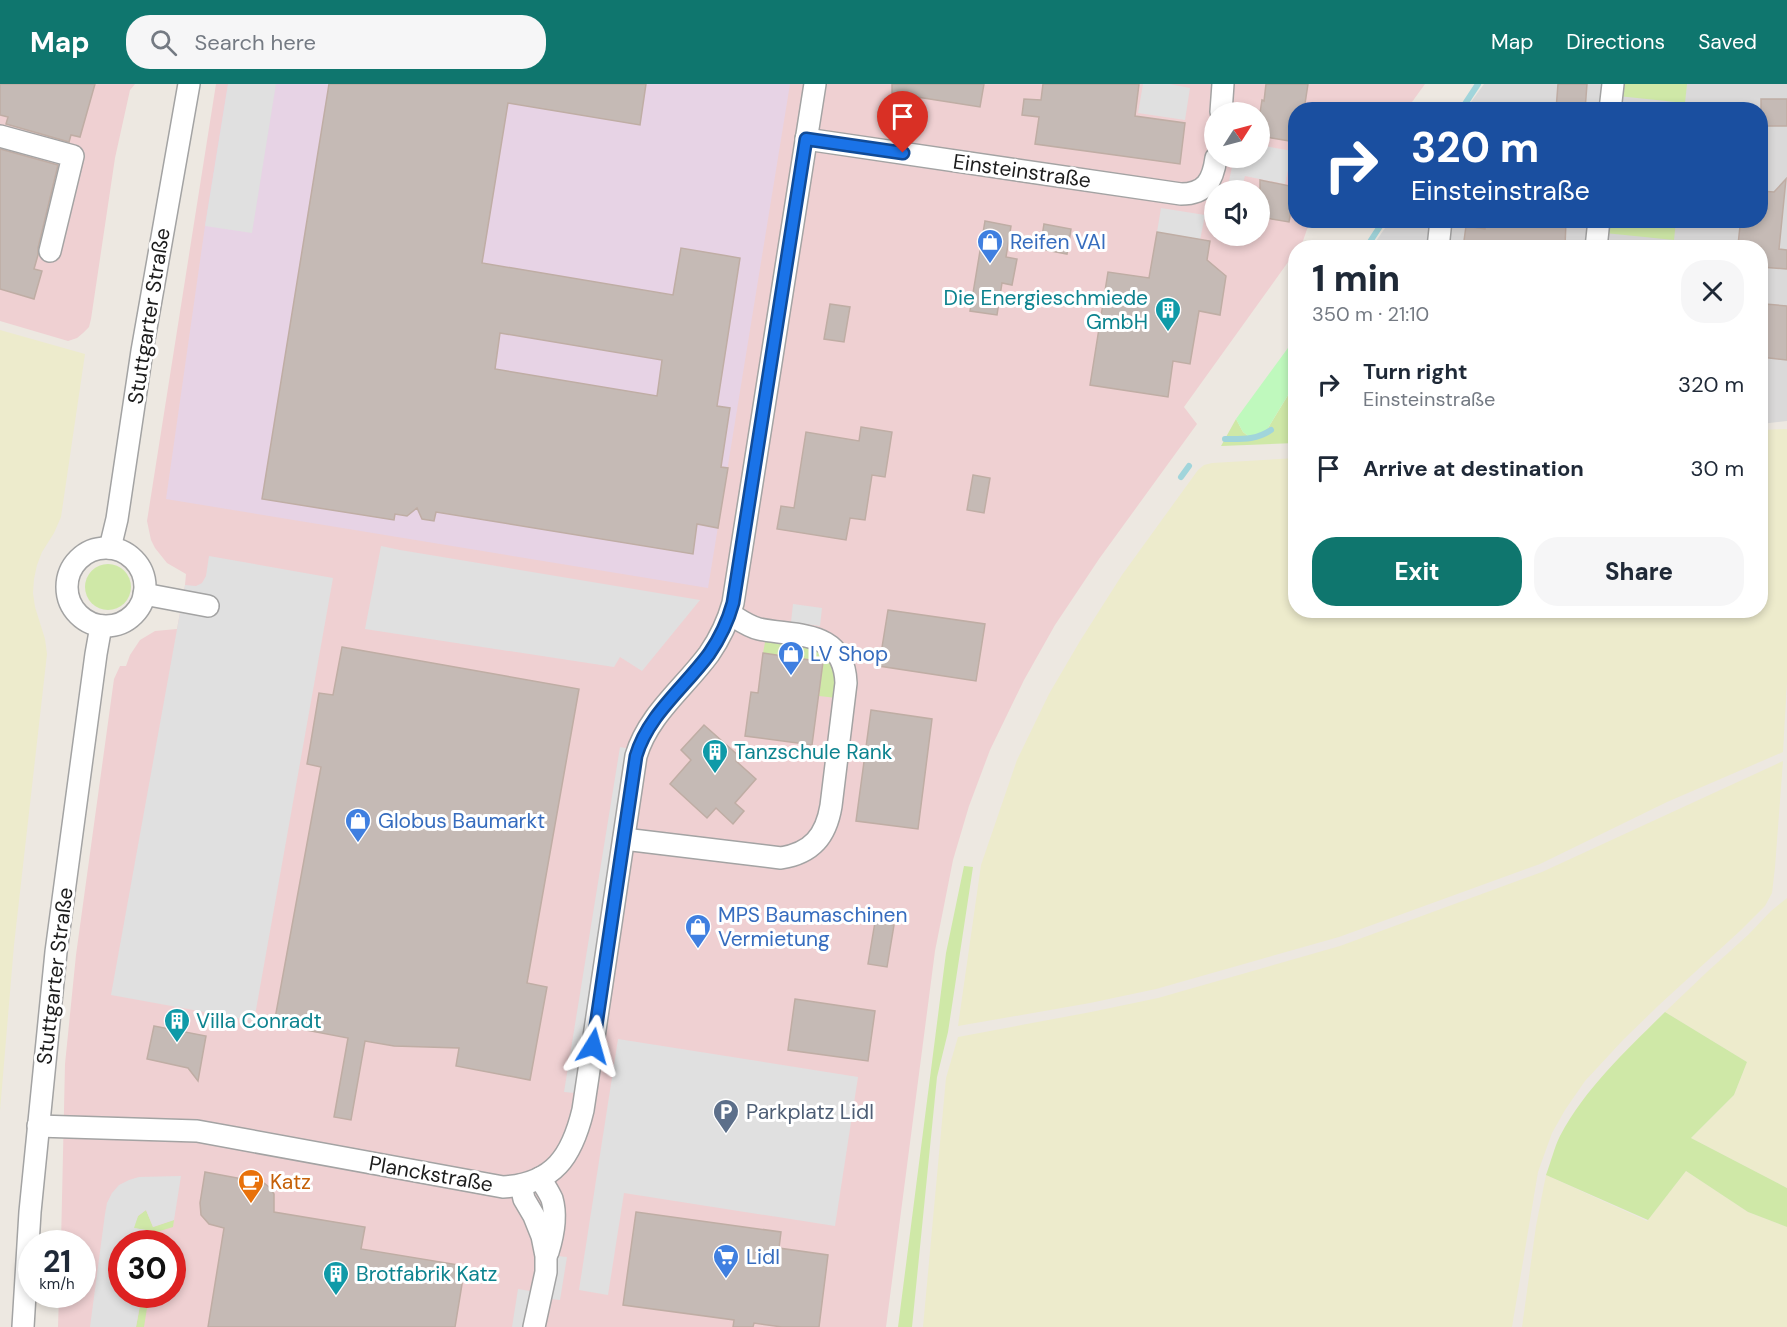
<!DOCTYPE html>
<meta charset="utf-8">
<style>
:root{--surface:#fff;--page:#f6f6f7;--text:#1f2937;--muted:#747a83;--accent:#0f766e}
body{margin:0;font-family:"DM Sans",sans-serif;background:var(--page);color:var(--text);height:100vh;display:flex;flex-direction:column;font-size:22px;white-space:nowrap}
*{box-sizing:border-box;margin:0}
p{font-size:20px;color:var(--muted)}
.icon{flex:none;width:33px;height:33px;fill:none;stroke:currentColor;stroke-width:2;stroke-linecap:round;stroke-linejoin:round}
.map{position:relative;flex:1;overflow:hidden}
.drawer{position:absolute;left:1288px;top:156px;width:480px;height:378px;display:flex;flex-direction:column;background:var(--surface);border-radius:24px;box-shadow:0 3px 9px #0003}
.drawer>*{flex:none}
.hud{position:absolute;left:1288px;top:18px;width:480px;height:126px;border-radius:24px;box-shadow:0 3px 9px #0003;background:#1a4fa0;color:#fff;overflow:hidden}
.needle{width:39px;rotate:54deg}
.controls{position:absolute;left:1204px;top:18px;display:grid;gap:12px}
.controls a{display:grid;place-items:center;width:66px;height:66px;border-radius:50%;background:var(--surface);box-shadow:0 3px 9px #0003;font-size:30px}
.speed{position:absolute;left:18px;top:1146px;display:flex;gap:12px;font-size:30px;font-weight:700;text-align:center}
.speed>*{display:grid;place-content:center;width:78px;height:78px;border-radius:50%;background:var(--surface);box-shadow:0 3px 9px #0003;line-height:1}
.speed small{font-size:15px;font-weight:400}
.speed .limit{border:9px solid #d22;background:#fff;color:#111}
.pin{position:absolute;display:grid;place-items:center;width:51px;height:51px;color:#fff;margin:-62px -26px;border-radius:50% 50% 50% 0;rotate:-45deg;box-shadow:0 0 6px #0007}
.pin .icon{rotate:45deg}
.me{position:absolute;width:66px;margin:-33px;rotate:8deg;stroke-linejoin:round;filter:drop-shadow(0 0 4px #0008)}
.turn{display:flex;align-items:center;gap:21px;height:126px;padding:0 24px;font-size:27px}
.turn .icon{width:78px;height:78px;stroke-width:2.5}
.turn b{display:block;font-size:42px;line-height:51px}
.round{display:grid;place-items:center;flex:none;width:63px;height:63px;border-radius:24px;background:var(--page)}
.head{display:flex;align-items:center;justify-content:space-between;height:102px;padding:0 24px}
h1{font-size:36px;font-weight:800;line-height:45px}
.primary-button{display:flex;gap:12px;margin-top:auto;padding:12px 24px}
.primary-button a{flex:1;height:69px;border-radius:24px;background:var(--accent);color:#fff;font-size:24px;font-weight:800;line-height:69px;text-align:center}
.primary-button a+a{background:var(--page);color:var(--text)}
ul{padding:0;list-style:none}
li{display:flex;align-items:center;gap:18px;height:84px;padding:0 24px}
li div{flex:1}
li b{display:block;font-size:22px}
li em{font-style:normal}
header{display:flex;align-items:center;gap:36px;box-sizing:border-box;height:84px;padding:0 30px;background:var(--accent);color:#fff}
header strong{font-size:28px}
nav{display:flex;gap:33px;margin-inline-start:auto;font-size:21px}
.search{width:420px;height:54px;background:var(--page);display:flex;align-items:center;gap:15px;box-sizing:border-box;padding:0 21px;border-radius:24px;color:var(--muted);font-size:22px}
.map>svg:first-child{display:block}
</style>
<header>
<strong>Map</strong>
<div class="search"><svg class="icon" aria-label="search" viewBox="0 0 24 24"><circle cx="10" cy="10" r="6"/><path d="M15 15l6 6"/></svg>Search here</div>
<nav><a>Map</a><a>Directions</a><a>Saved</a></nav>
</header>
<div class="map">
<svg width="1787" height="1243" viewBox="0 0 1787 1243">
<rect width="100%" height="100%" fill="#ede8e1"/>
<path fill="#dad9d9" d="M1484 0H1787V337L1761 340V164H1371L1390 137 1761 136V26L1466 25Z"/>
<g fill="#efd0d2" fill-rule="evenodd">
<path d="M0 0H135L130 6 115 74 91 235 89 243 83 249 77 254 68 257 0 237Z"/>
<path d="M216 0H1425L1407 25 1296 26V136L1313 137 1307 145 1303 157 1298 163 1296 164V167L1184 323 1197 340 1099 475 1055 541 1024 596 990 666 969 722 953 776 935 867 886 1243H58L59 1211 82 1210V1160L61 1159 65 980 76 871 114 595 120 582H126L130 571 140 556 155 547 177 545 185 501 186 490 167 479 155 464 151 456 147 437ZM1215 28H1260V74H1215ZM1215 106H1260V152H1215ZM122 1160H172V1210H122Z"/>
</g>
<path fill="#e7d3e5" d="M228 0H790L708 504 166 415 205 142Z"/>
<g fill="#edebcc">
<path d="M0 246 85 270 61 433 54 449 42 468 37 481 34 495 33 509 35 523 45 555 47 570 14 861 0 1027Z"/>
<path d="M1787 345V598L1783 668 1667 718 1540 780 1339 853 1156 905 1090 919 958 942 981 781 1017 676 1049 610 1080 557 1122 491 1198 386 1204 381 1212 379 1296 374V526H1761V346Z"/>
<path d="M1783 677 1775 783 1772 809 1765 822 1741 846 1659 921 1623 956 1585 997 1565 1026 1552 1049 1538 1088 1512 1243H923L946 994 958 953 1091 928 1158 914 1340 862 1542 788Z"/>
<path d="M1787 814V1104L1691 1054 1734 1011 1747 978 1665 928 1707 888 1748 851 1771 827Z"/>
<path d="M1686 1087 1748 1128 1787 1143V1243H1522L1536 1142 1546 1091 1647 1137Z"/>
</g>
<g fill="#cfe8a7">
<path d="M1619 0H1687L1685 19 1618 12Z"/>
<path d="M1606 137H1676L1674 156 1605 149Z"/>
<path d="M1296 298V359L1221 362 1236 335 1243 348 1248 352 1268 344Z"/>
<circle cx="108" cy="503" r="23"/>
<path d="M766 553 811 560 835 580 837 614 819 612 823 578 763 569Z"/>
<path d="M964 782 973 783 948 948 937 993 912 1243H898L946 869Z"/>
<path d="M1665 928 1747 978 1734 1011 1691 1054 1787 1104V1143L1748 1128 1686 1087 1648 1136 1546 1091C1551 1078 1554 1064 1560 1052 1586 1003 1627 966 1665 928Z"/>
<path d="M146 1126 153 1143 174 1136 173 1143 160 1147 158 1159H150L152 1147 133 1144 138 1132Z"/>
<path d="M142 1211H149L144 1243H136Z"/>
</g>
<path fill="#bff9bd" d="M1296 253V298L1268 344 1260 350 1248 352 1243 348 1236 335Z"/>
<g fill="#e0e0e0">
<path d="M228 0H276L252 149 205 142Z"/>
<path d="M1143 0H1169L1190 4 1185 36 1138 29Z"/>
<path d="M1260 61 1292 67 1285 100 1245 92 1241 106H1227L1234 74H1260Z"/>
<path d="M1161 124 1205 131 1200 156 1157 148Z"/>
<path d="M381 462 400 466 700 516 642 587 620 573 614 583 365 545Z"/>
<path d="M209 472 333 494 254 937 111 911 185 501 196 502 202 499 206 492Z"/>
<path d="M793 520 822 524 820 542 791 538Z"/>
<path d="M620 663 631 665 575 1009 564 1008Z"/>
<path d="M618 955 858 993 835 1142 624 1109 608 1211 579 1206Z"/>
<path d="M181 1092 174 1136 153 1143 146 1126 138 1132 134 1144 152 1147 150 1159 122 1160V1210L142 1211 136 1243H90L105 1130 107 1119 112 1109 119 1101 129 1096 139 1093Z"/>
<path d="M557 1172 567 1173 560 1216 550 1215Z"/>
<path d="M518 1205 530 1207 525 1243H512Z"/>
</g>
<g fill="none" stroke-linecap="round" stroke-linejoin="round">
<g stroke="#a1d5db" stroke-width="6">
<path d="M1461 26 1478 0"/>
<path d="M1366 164 1384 136"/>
<path d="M1225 355C1243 355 1256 356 1271 346"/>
<path d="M1181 393 1189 382"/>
</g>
</g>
<g fill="#c5bab5" stroke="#bfada4" stroke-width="1.5" fill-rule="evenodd">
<path d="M0 0H95L80 53 71 51 69 58 6 40 8 33 0 31Z"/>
<path d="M329 0H646L640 41 508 19 482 179 673 211 681 164 740 174 717 322 730 324 721 383 728 384 718 444 697 440 693 470 436 428 434 437 422 435 417 424 407 432 395 430 394 436 262 415ZM500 249 662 276 657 312 495 285Z"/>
<path d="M892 0H984L980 23 892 9Z"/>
<path d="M1043 0H1139L1135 32 1185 39 1180 80 1035 60 1039 33 1022 31 1024 15 1041 16Z"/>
<path d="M1266 0H1308L1304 26H1296V58L1260 52V29L1262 16 1264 17Z"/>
<path d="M1558 0H1587L1585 26H1556Z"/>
<rect x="1761" y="15" width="26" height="27"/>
<path d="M0 65 58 81 38 164V171L34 185 42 187 34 215 0 205Z"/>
<path d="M1786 95 1779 165 1787 166V185L1761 183V163L1738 161 1740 142 1746 143V136H1761V107L1774 108Z"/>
<path d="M1260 96 1295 103 1289 138 1260 133Z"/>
<path d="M1487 136H1566L1565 164H1463L1466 142 1485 145Z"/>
<path d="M985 137 1011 142 1006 173 1017 175 1012 201 1002 199 997 231 970 227Z"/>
<path d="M1044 140 1071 145 1067 170 1040 165Z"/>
<path d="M1157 148 1210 157 1207 176 1226 192 1220 231 1199 227 1190 280 1173 277 1168 313 1090 301 1108 188 1149 194Z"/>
<path d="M830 220 850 223 844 258 824 255Z"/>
<path d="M1765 220 1787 222V276L1761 273Z"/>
<path d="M861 343 892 348 885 393 872 391 865 436 850 434 846 456 777 445 781 422 794 424 806 348 859 357Z"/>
<path d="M973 391 990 394 984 429 967 426Z"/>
<path d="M888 526 985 540 976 597 879 582Z"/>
<path d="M342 563 579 605 527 899 547 903 530 996 456 982 459 964 394 962 365 957 351 1036 334 1033 348 954 274 940 321 683 307 680 310 663 319 609 333 611Z"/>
<path d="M763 569 823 578 812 661 745 652 751 608 758 609Z"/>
<path d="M871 626 932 635 918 745 856 737Z"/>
<path d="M704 641 740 673 736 677 756 695 735 719 744 727 733 740 716 724 707 734 670 700 691 676 681 666Z"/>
<path d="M875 838 894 841 887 883 868 880Z"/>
<path d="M795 915 875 927 868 977 788 966Z"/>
<path d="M154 942 206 952 198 997 188 984 147 975Z"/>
<path d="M205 1088 264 1099 270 1104 274 1110V1128L365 1143 361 1165 465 1182 455 1243H208L224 1144 209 1140 201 1131 200 1119Z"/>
<path d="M636 1128 781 1148 779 1164 828 1171 819 1243H782L754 1239 753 1243H733L734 1236 623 1221Z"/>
</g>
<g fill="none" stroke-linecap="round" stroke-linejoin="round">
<defs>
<g id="minor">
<path d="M1610 26 1613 0"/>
<path d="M1221 28 1223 0"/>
<path d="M0 52 73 72 50 167"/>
<path d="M806 55 1181 110C1206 110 1213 96 1216 74"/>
<path d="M1438 164 1441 136"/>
<path d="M1596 164 1599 136"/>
<path d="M110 464 117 435 142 267 189 0"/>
<circle cx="106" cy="503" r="39"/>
<path d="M144 510 208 522"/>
<path d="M624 755 781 774C812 769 826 752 831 722L846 599C844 545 797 553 759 545 749 543 738 535 730 530"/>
<path d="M38 1042 197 1047 503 1103C554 1100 572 1072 583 1026L636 672C648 631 684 604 709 570 720 554 728 537 733 519L815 0"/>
<path d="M540 1094C544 1101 549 1108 552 1115 557 1132 553 1152 548 1168"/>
<path d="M521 1101 524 1115 534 1132 542 1152 546 1172V1188L534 1243"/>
<path d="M23 1243 30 1128 56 868 96 570 101 542"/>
</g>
</defs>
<use href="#minor" stroke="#a3a3a3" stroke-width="24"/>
<use href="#minor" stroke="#fff" stroke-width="21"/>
</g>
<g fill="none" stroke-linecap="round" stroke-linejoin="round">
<defs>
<path id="route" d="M593 962 636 672C648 631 684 604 709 570 720 554 728 537 733 519L806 55 903 69"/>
</defs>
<use href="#route" stroke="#114b97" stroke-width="15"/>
<use href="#route" stroke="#1a73e8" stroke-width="10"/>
</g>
<defs>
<symbol id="shop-pin" viewBox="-11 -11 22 30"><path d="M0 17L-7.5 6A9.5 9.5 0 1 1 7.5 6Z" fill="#3f7fe0" stroke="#fff"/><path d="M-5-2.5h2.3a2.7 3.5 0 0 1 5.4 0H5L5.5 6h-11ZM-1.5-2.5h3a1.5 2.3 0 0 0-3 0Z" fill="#fff"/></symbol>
<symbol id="building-pin" viewBox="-11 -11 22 30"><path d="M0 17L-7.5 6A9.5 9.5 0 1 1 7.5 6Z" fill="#0f9aa8" stroke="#fff"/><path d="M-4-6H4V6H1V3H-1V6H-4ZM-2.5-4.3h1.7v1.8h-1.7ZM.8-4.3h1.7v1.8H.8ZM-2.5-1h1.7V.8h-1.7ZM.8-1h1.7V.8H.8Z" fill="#fff"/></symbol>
<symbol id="parking-pin" viewBox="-11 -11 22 30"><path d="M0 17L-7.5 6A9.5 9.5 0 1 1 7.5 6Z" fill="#5c6f8a" stroke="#fff"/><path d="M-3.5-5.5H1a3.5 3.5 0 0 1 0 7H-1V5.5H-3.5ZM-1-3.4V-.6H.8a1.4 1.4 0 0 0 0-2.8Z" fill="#fff"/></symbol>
<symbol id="cafe-pin" viewBox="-11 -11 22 30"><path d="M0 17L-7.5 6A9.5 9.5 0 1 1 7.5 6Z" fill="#e8710a" stroke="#fff"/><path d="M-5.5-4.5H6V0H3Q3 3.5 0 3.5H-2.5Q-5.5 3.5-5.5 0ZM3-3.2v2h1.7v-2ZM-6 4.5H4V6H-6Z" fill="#fff"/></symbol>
<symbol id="supermarket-pin" viewBox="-11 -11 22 30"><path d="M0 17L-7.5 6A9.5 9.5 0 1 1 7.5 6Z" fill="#3f7fe0" stroke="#fff"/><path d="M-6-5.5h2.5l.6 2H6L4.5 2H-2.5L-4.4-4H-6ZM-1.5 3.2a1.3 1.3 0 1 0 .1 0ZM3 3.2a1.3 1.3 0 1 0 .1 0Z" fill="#fff"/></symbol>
</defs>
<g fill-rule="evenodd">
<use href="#shop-pin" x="975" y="143" width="30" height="40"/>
<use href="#building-pin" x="1153" y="211" width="30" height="40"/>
<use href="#shop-pin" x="776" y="555" width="30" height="40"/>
<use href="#building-pin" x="700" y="653" width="30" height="40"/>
<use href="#shop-pin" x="343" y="722" width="30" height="40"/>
<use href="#shop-pin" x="683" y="828" width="30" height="40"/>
<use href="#building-pin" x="162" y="922" width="30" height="40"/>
<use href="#parking-pin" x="711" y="1013" width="30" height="40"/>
<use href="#cafe-pin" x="236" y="1083" width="30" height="40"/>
<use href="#supermarket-pin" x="711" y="1158" width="30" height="40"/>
<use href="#building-pin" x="321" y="1175" width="30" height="40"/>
</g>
<g text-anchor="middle" stroke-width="6" stroke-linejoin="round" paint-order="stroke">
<g font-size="21" fill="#1c1c1c" stroke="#fff">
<text transform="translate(1022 87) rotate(8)" y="7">Einsteinstraße</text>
<text transform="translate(149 232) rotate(-81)" y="7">Stuttgarter Straße</text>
<text transform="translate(55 892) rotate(-83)" y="7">Stuttgarter Straße</text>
<text transform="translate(431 1090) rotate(10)" y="7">Planckstraße</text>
</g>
<g font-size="21" fill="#366cbe" stroke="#fff" text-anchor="start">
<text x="1010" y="165">Reifen VAI</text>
<text x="810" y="577">LV Shop</text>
<text x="378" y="744">Globus Baumarkt</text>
<text x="718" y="838">MPS Baumaschinen<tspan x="718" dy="24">Vermietung</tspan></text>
<text x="746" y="1180">Lidl</text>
</g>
<g font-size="21" fill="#0d838f" stroke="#fff" text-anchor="start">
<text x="1148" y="221" text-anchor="end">Die Energieschmiede<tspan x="1148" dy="24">GmbH</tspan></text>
<text x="734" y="675">Tanzschule Rank</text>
<text x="196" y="944">Villa Conradt</text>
<text x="356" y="1197">Brotfabrik Katz</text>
</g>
<g font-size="21" fill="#4e5e75" stroke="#fff" text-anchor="start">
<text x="746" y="1035">Parkplatz Lidl</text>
</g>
<g font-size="21" fill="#c56008" stroke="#fff" text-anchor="start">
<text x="270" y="1105">Katz</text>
</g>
</g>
</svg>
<div class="controls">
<a><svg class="needle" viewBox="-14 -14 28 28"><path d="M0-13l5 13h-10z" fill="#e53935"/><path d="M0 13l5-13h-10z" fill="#747a83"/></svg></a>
<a><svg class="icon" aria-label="sound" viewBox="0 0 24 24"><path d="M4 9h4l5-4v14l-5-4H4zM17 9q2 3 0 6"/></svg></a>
</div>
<div class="speed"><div>21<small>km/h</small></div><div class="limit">30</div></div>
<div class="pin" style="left:903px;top:69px;background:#d93025"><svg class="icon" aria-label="arrive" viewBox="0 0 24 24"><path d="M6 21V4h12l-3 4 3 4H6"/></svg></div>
<svg class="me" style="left:593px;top:962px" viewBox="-20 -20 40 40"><path d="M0-17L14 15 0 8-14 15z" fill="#1a73e8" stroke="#fff" stroke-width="4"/></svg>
<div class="hud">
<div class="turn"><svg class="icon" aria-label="right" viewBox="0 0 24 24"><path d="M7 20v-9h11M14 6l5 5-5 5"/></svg><div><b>320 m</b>Einsteinstraße</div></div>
</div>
<section class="drawer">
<div class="head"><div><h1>1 min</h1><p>350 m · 21:10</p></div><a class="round"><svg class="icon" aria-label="close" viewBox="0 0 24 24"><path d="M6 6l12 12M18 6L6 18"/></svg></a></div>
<ul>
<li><svg class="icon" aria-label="right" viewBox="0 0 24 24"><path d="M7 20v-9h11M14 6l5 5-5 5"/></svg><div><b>Turn right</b><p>Einsteinstraße</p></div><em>320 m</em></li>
<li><svg class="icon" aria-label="arrive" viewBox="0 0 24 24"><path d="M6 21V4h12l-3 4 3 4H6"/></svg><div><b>Arrive at destination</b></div><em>30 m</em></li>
</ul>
<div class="primary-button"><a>Exit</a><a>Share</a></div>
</section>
</div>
